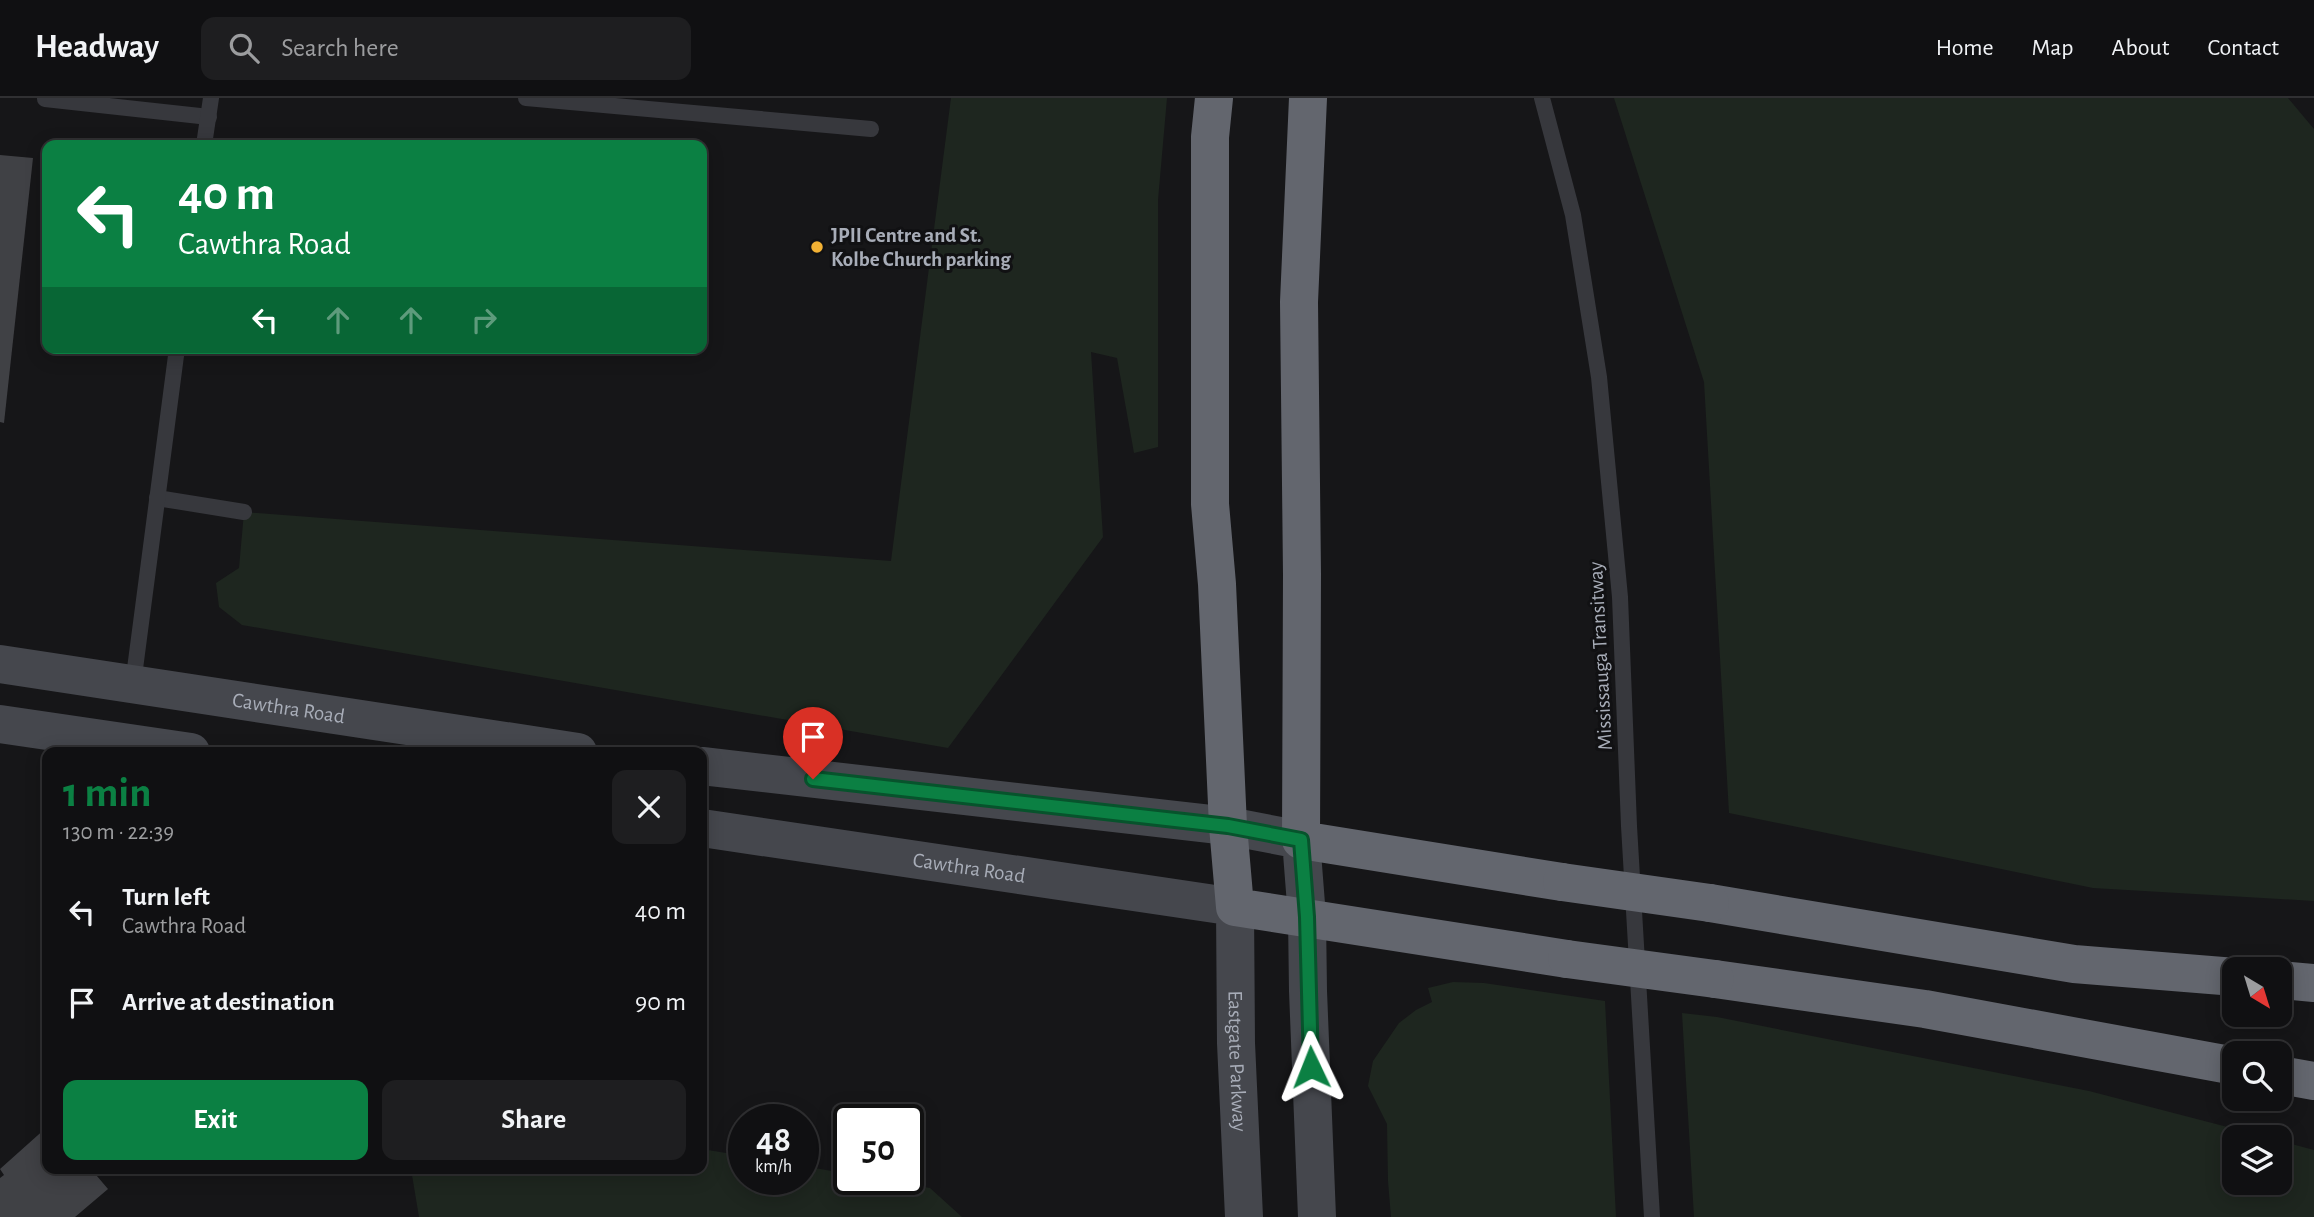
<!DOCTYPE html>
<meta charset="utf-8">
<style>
:root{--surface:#101012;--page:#1e1e20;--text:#f1f3f6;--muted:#9c9d9f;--line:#303032;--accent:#0b8043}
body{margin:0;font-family:"Alegreya Sans",sans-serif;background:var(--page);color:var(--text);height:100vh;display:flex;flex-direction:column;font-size:26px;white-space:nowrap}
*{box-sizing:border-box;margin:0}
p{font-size:23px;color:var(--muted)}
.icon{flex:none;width:38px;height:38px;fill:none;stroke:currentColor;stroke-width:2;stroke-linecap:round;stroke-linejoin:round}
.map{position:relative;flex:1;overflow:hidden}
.details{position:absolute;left:42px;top:649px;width:665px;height:427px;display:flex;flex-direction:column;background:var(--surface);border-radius:14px;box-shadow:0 4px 18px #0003,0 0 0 2px var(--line)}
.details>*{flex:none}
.banner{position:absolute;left:42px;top:42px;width:665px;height:214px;border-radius:14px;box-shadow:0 4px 18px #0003,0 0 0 2px var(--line);background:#0b8043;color:#fff;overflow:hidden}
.needle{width:46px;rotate:142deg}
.buttons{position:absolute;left:2222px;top:859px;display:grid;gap:14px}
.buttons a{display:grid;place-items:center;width:70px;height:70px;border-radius:14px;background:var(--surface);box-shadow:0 4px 18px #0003,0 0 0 2px var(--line);font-size:35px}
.speed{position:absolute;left:728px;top:1006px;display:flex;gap:14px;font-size:35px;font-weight:700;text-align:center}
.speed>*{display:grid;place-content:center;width:91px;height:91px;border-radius:50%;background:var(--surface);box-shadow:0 4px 18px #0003,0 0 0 2px var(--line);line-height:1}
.speed small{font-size:18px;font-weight:400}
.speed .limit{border:4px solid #111;border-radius:10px;background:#fff;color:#111}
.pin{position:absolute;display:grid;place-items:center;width:60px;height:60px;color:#fff;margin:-72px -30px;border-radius:50% 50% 50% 0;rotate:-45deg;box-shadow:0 0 7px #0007}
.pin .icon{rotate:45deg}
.me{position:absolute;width:77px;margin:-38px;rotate:358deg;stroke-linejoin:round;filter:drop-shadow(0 0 5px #0008)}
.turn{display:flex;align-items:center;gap:24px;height:147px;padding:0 21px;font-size:32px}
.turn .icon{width:91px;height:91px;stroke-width:2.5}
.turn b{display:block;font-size:49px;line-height:60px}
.lanes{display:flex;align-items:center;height:66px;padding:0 21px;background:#0003;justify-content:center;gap:35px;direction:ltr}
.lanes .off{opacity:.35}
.round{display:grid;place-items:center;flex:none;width:74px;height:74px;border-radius:14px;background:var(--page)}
.overview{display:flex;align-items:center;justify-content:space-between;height:119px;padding:0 21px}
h1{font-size:42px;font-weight:700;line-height:52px;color:var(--accent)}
.action{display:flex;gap:14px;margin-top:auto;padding:14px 21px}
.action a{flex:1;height:80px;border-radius:14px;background:var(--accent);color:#fff;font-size:28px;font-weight:700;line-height:80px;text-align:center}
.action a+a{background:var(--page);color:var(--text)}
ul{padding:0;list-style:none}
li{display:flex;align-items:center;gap:21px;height:91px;padding:0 21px}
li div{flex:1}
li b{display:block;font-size:26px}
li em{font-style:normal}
header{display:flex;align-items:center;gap:42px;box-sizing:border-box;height:98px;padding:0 35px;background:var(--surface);border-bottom:2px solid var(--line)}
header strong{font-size:33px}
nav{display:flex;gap:38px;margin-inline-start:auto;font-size:24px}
.search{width:490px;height:63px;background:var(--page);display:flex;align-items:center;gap:18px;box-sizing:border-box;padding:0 24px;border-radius:14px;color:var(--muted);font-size:26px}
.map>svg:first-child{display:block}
</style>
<header>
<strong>Headway</strong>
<div class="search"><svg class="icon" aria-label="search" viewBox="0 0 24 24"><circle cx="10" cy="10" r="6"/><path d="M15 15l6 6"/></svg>Search here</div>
<nav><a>Home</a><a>Map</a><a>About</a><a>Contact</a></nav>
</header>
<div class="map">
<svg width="2314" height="1119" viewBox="0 0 2314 1119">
<rect width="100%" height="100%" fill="#161618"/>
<g fill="#1e261f">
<path d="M951 0H1167L1158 102V349L1134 355 1117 260 1091 254 1103 439 948 650 242 527 219 509 216 485 239 470 244 414 891 463Z"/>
<path d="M1614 0H2288L2314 31V803L2093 790 1729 715 1704 284Z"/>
<path d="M1453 884 1484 885 1605 903 1616 1119H1391L1388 1083 1387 1026 1368 988 1373 963 1399 925 1416 912 1432 904 1428 890Z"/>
<path d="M1682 915 1717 919 2089 993 2266 1039 2235 1040V1085H2280V1043L2314 1052V1119H1694Z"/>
<path d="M702 1051 744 1058V1082H803V1068L849 1076V1082H881L930 1090 962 1119H419L411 1071H702Z"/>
</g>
<g fill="#404145">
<path d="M0 57 33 60 4 325 0 324Z"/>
<path d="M47 1029V1071H91L108 1091 75 1119H0V1080L4 1077 0 1071Z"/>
</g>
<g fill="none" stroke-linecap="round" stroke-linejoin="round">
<g stroke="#37383d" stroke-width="16">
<path d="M526 0 871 31"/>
<path d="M1542 0 1573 117 1599 279 1620 499 1629 728 1652 1119"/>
<path d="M45 1 209 19"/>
<path d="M204 47 211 0"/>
<path d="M157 400 244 414"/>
<path d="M133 586 177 250"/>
</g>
<g stroke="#45474d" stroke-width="38">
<path id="s1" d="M0 566 578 654"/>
<path d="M0 626 191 654"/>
<path d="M702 668 1228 728 1301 742 1307 819 1308 893 1317 1119"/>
<path id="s2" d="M702 730 1235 809 1236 945 1244 1119"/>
</g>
<g stroke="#63666e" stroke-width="38">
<path d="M1214 0 1210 39V406L1217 486 1228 728 1235 809 1567 861"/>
<path d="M1308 0 1299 204 1302 476 1301 742 1562 784"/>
<path d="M1710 805 2074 866 2235 879"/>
<path d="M1715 881 1925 911 2235 968"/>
<path d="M2280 882 2314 885"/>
<path d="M2280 977 2314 983"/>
</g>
<g stroke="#63666e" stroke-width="38">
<path d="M1562 784 1710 805"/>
<path d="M1567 861 1715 881"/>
</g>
</g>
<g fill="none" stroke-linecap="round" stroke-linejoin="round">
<defs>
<path id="route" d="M813 681 1228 728 1301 742 1307 819 1311 969"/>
</defs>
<use href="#route" stroke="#07532c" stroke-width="18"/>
<use href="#route" stroke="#0b8043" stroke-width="12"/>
</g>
<circle fill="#f2b134" stroke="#111113" stroke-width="2.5" cx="817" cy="149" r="7"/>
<g text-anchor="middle" stroke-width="6" stroke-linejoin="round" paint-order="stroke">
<g font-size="21" font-weight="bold" fill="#a8adb8" stroke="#111113" text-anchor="start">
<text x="831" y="144">JPII Centre and St.<tspan x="831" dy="24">Kolbe Church parking</tspan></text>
</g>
<g font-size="21" fill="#a8adb8" stroke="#111113">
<text transform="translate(1600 558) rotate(-93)" y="7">Mississauga Transitway</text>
<text dy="7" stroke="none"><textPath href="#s1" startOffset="292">Cawthra Road</textPath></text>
<text dy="7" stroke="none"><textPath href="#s2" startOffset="270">Cawthra Road</textPath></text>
<text dy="7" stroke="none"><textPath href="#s2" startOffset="693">Eastgate Parkway</textPath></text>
</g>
</g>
</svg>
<div class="buttons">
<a><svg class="needle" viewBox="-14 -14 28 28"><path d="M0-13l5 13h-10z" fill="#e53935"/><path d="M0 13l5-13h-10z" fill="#9c9d9f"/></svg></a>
<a><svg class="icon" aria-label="search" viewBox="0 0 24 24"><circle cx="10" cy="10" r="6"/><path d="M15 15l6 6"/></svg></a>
<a><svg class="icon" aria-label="layers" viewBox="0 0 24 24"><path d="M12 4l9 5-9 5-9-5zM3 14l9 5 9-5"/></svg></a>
</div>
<div class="speed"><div>48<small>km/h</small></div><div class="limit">50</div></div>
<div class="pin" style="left:813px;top:681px;background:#d93025"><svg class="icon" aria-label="arrive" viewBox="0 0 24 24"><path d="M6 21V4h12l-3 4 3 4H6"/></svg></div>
<svg class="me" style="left:1311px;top:969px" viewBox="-20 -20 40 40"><path d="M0-17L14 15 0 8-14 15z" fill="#0b8043" stroke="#fff" stroke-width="4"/></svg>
<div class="banner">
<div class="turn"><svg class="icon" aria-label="left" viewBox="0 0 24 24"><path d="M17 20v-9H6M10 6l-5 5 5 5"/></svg><div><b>40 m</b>Cawthra Road</div></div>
<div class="lanes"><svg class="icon" aria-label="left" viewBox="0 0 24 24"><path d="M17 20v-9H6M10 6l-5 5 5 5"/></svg><svg class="icon off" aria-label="ahead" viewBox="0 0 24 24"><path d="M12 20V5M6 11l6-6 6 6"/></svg><svg class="icon off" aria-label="ahead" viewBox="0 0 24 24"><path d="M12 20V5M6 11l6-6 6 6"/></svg><svg class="icon off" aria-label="right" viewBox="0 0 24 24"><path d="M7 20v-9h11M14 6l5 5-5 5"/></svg></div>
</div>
<section class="details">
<div class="overview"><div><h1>1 min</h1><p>130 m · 22:39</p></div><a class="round"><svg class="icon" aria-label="close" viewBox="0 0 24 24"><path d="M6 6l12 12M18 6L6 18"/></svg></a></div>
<ul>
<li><svg class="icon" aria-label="left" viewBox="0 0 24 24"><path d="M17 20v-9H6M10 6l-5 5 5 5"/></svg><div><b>Turn left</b><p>Cawthra Road</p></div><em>40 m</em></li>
<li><svg class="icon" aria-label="arrive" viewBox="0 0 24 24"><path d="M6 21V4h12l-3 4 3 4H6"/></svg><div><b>Arrive at destination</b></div><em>90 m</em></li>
</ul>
<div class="action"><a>Exit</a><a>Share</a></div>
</section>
</div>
